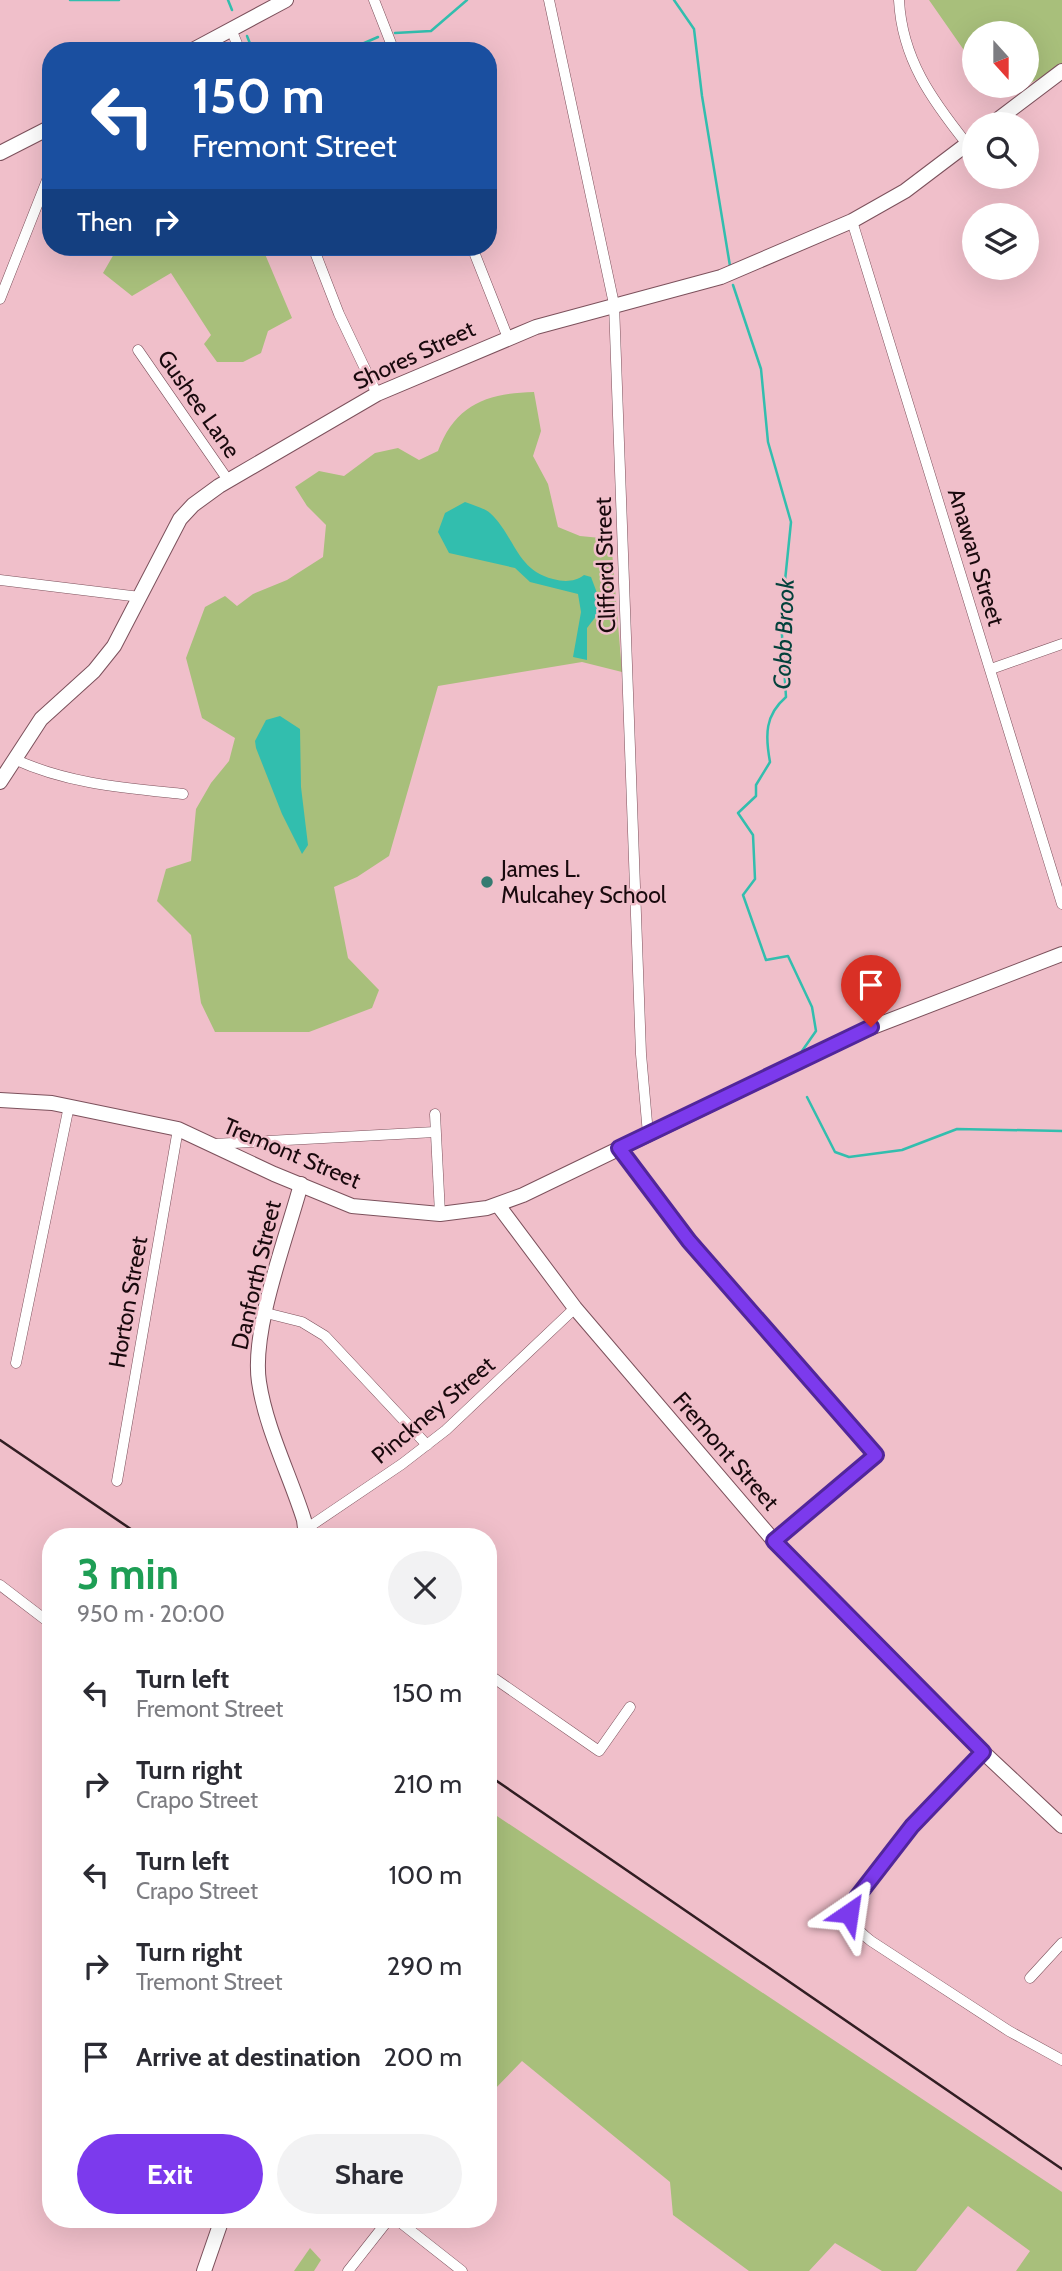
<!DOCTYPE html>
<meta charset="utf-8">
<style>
:root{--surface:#fff;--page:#f2f2f3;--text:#2b2b33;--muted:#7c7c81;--accent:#7c3aed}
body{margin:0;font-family:Cabin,sans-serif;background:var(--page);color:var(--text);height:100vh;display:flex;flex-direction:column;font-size:26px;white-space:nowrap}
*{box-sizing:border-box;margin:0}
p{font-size:23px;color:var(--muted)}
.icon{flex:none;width:38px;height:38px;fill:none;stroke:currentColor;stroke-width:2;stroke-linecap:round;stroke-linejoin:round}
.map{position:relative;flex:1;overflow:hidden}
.drawer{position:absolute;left:42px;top:1528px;width:455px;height:700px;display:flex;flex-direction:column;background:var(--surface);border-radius:28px;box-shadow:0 7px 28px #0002}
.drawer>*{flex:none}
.hud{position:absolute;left:42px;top:42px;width:455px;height:214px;border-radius:28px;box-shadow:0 7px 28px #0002;background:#1a4fa0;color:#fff;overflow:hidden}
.needle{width:46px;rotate:159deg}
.fabs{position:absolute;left:962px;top:21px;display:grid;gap:14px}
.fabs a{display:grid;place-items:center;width:77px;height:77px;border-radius:50%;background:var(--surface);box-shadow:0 7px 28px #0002;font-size:35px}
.pin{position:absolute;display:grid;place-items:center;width:60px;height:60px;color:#fff;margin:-72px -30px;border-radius:50% 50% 50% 0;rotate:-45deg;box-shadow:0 0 7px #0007}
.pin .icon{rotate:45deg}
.me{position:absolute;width:77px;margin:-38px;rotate:32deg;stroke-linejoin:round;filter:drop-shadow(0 0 5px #0008)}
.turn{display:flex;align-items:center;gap:24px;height:147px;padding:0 35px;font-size:32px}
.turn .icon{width:91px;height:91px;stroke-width:2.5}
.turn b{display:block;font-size:49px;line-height:60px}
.then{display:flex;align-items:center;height:66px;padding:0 35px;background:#0003;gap:14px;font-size:26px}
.round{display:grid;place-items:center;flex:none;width:74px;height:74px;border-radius:37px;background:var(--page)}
.headline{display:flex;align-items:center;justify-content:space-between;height:119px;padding:0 35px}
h1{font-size:42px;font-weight:800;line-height:52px;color:#1e9e55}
.button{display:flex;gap:14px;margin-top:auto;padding:14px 35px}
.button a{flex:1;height:80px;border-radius:42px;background:var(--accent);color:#fff;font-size:28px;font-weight:800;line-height:80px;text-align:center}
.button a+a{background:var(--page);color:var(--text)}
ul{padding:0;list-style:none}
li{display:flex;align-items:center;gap:21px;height:91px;padding:0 35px}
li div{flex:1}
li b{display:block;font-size:26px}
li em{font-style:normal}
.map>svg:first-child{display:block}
</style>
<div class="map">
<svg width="1062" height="2271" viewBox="0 0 1062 2271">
<rect width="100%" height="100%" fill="#f0bfca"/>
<g fill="#a8bf7b">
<path d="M929 0H1062V66L1027 85V33H975V66Z"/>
<path d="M118 247H262L292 318 268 331 261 353 243 362H217L204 344 211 335 171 273 132 296 103 273Z"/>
<path d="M534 392 541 431 533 456 548 484 558 527 580 536 611 539 622 672 582 662 438 686 389 856 357 877 334 887 348 958 379 990 372 1008 309 1032H215L201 1003 191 935 157 901 166 869 191 861 196 809 211 783 229 761 235 738 202 718 186 658 205 607 225 596 237 606 253 594 287 580 323 557 326 525 307 506 295 487 319 471 344 476 375 453 398 448 419 460 438 451C455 405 487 393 534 392Z"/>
<path d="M488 1810 1062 2192V2271H1016L1030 2251 968 2206 916 2271H882L835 2243 809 2271H749L673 2215 670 2182 522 2061 491 2093Z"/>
<path d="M310 2248 321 2260 314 2271H294Z"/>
</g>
<g fill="#32beae">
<path d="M465 502C473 505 484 508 490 513 515 536 516 570 553 579 564 582 575 582 584 575L591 577 597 593V615L587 628V660L573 657 581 612 578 594 530 582 515 568 449 553 438 532 445 513Z"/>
<path d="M280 716 300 729 301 787 308 845 302 854 282 814 256 748 255 741 266 720Z"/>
</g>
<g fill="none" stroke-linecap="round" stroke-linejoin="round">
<g stroke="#32beae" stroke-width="2.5">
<path d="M70 0H119"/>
<path d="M228 0 232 10"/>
<path d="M674 0 694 29 702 96 730 266"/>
<path d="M395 33 431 31 467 0"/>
<path d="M247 36 253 51"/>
<path d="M346 51 378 37"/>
<path d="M733 285 761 369 768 442 791 522 781 620 786 697C765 715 765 735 770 762L756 785V796L738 813 753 835 755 879 743 895 766 960 788 956 812 1007 816 1031 802 1051"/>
<path d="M807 1097 835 1152 849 1157 902 1150 957 1129 1062 1131"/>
</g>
<defs>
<g id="street">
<path d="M374 0 394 51"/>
<path d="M549 0 614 304 641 1054 648 1134"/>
<path d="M899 0C902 59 932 100 967 144"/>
<path d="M231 29 240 51"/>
<path d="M852 221 1062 904"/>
<path d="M313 247 339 314 377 394"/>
<path d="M472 247 508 338"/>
<path d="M0 299 51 170"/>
<path d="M138 350 228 480"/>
<path d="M0 580 140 597"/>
<path d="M991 669 1062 644"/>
<path d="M14 759C68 784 125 788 183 794"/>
<path d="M435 1114 440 1214"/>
<path d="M214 1144 435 1132"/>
<path d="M619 1148 689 1241 876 1455 774 1541"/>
<path d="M266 1313 302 1322 325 1336 427 1445"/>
<path d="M16 1363 69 1106"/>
<path d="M117 1481 178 1129"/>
<path d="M306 1529 402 1464 446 1430 575 1308"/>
<path d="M0 1585 51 1624"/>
<path d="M488 1674 599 1751 630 1707"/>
<path d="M983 1752 912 1826 857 1897C845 1918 854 1928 871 1941L1009 2031 1062 2060"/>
<path d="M1030 1978 1062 1943"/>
<path d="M396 2219 462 2271"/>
<path d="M348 2271 389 2219"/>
</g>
<g id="secondary">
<path d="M191 51 286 0"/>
<path d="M992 124 1062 71"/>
<path d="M0 153 51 127"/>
<path d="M0 782 41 719 94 671 114 646 180 519 193 505 219 486 377 394 536 327 721 277 852 221 905 191 975 138"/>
<path d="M0 1100 52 1103 178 1129 274 1174 352 1206 440 1214 487 1208 523 1195 865 1030 1062 954"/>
<path d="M301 1184C287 1237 251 1329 259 1382 266 1429 290 1475 304 1520L306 1536"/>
<path d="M498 1205 575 1308 774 1541 983 1752 1062 1826"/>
<path d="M204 2271 222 2219"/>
</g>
</defs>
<use href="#street" stroke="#7c515c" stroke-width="11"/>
<use href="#secondary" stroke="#7c515c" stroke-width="16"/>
<use href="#street" stroke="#fff" stroke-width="10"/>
<use href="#secondary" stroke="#fff" stroke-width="14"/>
<g stroke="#321e23" stroke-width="2.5">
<path d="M0 1440 141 1536"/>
<path d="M488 1775 1062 2169"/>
</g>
</g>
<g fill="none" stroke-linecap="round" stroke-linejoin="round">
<defs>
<path id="route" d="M849 1913 857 1897 912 1826 983 1752 774 1541 876 1455 689 1241 619 1148 871 1027"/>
</defs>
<use href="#route" stroke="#51269a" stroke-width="18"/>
<use href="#route" stroke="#7c3aed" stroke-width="12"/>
</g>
<circle fill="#357b71" stroke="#f0bfca" stroke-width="2.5" cx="487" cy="882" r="7"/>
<g text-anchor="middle" stroke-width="5" stroke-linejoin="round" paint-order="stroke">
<g font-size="23" fill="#19090d" stroke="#f0bfca">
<text transform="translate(414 355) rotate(-25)" y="8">Shores Street</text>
<text transform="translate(199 404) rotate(55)" y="8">Gushee Lane</text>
<text transform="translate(976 557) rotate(73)" y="8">Anawan Street</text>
<text transform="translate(605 565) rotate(-92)" y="8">Clifford Street</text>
<text transform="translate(292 1153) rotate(23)" y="8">Tremont Street</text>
<text transform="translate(256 1275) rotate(-77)" y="8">Danforth Street</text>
<text transform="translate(128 1302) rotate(-80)" y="8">Horton Street</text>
<text transform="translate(433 1410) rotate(-40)" y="8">Pinckney Street</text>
<text transform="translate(726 1451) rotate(49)" y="8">Fremont Street</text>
</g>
<g font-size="23" fill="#19090d" stroke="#f0bfca" text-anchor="start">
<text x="501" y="877">James L.<tspan x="501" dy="26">Mulcahey School</tspan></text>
</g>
<g font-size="24" font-style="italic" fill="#04423c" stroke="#f0bfca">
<text transform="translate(784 634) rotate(-88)" y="8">Cobb Brook</text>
</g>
</g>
</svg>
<div class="fabs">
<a><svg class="needle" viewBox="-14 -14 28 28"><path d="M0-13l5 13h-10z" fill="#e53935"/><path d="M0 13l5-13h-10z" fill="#7c7c81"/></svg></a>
<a><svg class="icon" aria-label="search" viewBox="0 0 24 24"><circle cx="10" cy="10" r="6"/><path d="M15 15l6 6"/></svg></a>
<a><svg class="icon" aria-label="layers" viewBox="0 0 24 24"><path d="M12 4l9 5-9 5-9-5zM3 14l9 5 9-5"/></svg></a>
</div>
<div class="pin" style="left:871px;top:1027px;background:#d93025"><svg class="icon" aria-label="arrive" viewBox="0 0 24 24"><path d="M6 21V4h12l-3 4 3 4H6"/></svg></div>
<svg class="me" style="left:849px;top:1913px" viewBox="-20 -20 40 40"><path d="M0-17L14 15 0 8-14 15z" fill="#7c3aed" stroke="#fff" stroke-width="4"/></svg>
<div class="hud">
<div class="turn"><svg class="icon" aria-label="left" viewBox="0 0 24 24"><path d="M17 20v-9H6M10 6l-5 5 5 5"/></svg><div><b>150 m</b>Fremont Street</div></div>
<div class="then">Then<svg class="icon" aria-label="right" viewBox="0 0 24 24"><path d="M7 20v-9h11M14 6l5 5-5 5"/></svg></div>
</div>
<section class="drawer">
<div class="headline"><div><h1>3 min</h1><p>950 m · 20:00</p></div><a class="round"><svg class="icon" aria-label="close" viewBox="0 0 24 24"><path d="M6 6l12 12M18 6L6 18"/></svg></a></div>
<ul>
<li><svg class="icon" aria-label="left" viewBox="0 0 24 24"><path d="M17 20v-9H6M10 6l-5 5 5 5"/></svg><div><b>Turn left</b><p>Fremont Street</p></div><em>150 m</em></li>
<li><svg class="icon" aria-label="right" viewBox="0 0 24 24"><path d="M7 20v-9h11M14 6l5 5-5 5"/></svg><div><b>Turn right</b><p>Crapo Street</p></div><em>210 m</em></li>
<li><svg class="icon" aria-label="left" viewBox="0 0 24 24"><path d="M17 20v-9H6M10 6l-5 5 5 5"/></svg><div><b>Turn left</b><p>Crapo Street</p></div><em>100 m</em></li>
<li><svg class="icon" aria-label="right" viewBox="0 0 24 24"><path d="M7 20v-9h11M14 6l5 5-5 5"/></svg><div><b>Turn right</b><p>Tremont Street</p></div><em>290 m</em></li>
<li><svg class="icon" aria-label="arrive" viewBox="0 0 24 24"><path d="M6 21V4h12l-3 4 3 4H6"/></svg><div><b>Arrive at destination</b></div><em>200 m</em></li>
</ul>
<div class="button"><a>Exit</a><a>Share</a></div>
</section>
</div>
